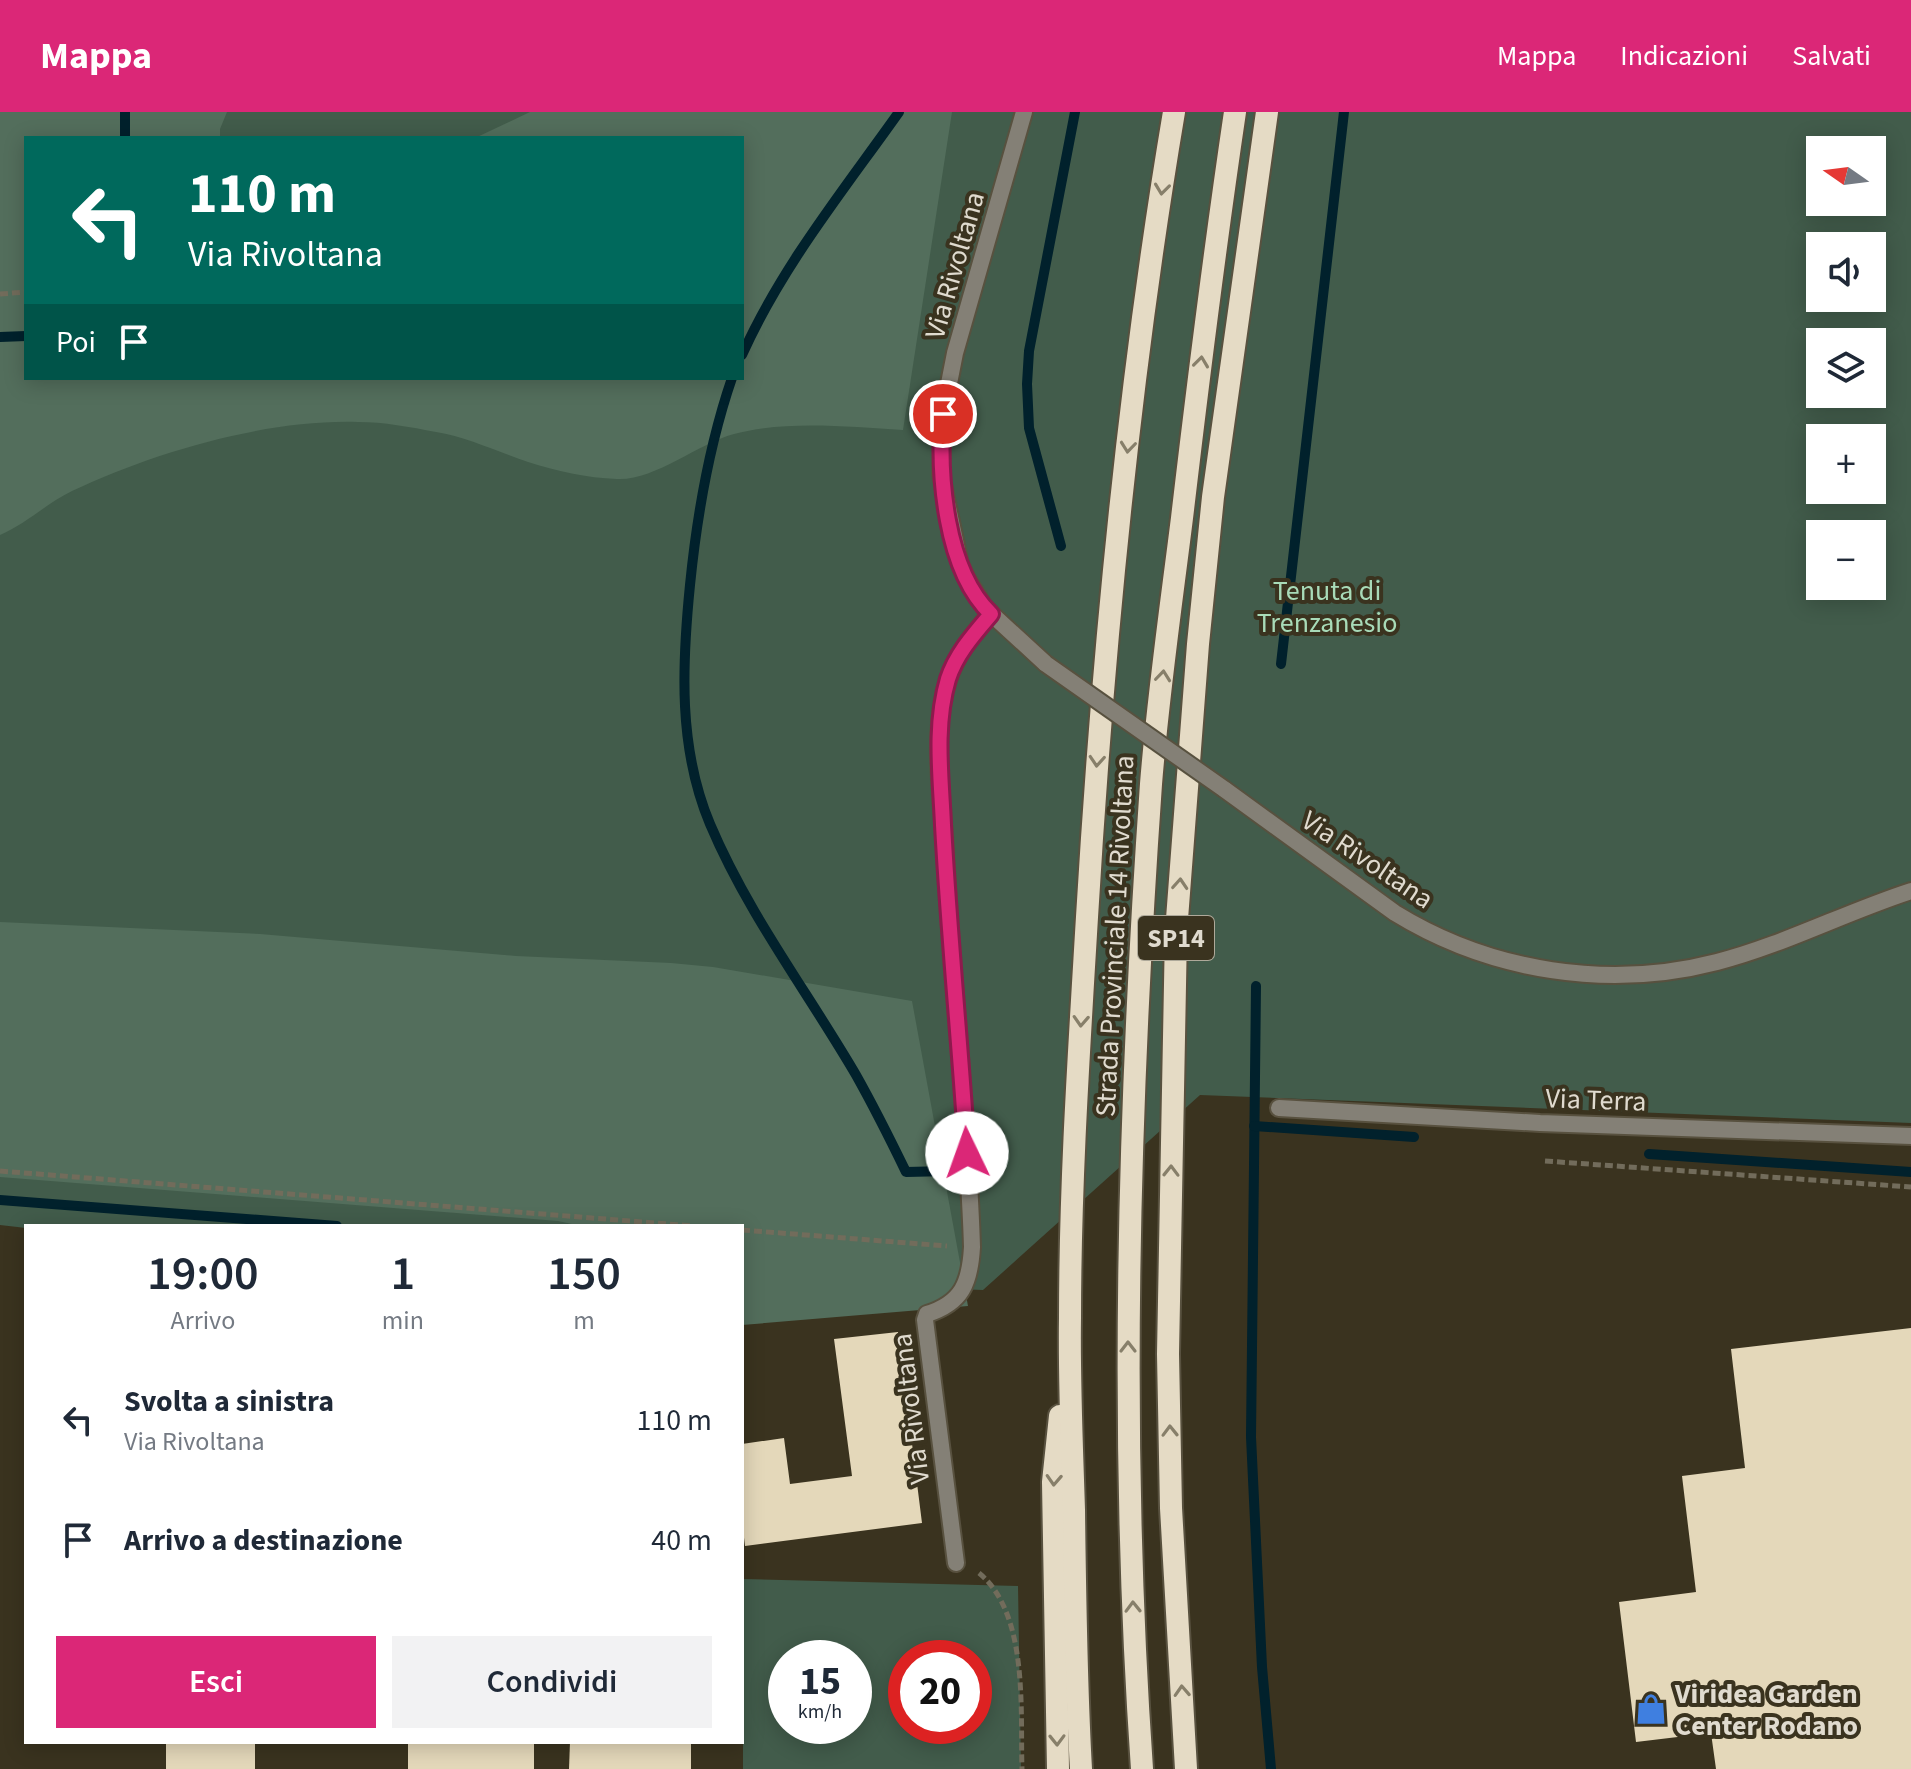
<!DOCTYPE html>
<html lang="it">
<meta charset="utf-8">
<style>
:root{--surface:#fff;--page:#f2f2f3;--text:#1f2937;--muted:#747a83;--accent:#db2777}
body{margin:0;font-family:"Source Sans 3",sans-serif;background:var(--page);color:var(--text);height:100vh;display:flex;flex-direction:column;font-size:30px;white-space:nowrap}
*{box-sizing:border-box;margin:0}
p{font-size:26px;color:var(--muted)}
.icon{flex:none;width:44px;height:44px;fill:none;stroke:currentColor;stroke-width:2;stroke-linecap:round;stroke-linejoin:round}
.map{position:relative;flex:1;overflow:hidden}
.panel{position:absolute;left:24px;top:1112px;width:720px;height:520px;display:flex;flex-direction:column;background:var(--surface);border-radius:0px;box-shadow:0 4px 20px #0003}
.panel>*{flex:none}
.banner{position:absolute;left:24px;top:24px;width:720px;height:244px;border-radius:0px;box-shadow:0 4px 20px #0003;background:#00695c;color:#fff;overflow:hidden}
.needle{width:52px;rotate:284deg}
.buttons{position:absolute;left:1806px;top:24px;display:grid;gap:16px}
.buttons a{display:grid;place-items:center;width:80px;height:80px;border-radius:0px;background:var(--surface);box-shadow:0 4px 20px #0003;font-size:40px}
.speed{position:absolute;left:768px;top:1528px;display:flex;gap:16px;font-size:40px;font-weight:700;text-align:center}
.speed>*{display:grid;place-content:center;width:104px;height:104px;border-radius:50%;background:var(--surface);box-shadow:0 4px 20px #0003;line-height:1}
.speed small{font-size:20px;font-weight:400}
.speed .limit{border:12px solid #d22;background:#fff;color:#111}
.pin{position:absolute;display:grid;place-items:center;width:68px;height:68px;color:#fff;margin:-34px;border:4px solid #fff;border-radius:50%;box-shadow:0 2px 8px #0007}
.me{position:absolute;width:88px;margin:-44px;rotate:357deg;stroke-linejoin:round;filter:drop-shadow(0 0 6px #0008)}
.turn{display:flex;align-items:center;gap:28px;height:168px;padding:0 32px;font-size:36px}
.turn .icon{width:104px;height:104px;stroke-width:2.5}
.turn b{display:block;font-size:56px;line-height:68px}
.then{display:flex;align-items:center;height:76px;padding:0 32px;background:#0003;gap:16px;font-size:30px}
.eta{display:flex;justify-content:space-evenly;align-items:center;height:136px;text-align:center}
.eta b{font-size:48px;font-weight:600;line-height:56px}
.primary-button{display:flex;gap:16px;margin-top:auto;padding:16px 32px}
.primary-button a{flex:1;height:92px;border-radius:0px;background:var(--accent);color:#fff;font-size:32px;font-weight:600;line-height:92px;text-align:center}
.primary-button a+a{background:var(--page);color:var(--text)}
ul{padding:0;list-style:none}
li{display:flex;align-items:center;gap:24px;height:120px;padding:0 32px}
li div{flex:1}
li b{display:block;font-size:30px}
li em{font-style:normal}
header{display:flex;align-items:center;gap:48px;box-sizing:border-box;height:112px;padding:0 40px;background:var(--accent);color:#fff}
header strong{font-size:38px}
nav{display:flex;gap:44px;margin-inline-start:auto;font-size:28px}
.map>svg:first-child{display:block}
</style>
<header>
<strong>Mappa</strong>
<nav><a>Mappa</a><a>Indicazioni</a><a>Salvati</a></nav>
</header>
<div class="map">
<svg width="1911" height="1657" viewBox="0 0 1911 1657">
<rect width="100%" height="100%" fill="#3a331f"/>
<g fill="#425c4b" fill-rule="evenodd">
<path d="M0 0H1911V1011L1200 983 983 1178 742 1169V1114L26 1116 0 1113ZM26 26H742V266H26ZM1820 38H1872V90H1820ZM1820 134H1872V186H1820ZM1820 230H1872V282H1820ZM1820 326H1872V378H1820ZM1820 422H1872V474H1820Z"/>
<path d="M743 1467 1018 1474 1021 1657H743ZM786 1546H854V1614H786ZM906 1546H974V1614H906Z"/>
</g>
<g fill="#536e5c">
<path d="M0 0H227L220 17V26H26V266H742V26H475L530 0H952L903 318C848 315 787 308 734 322 697 332 654 369 617 367 587 366 556 359 528 350 498 340 467 325 436 320 410 315 384 310 358 310 267 307 154 340 72 379 47 391 26 412 0 423Z"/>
<path d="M0 810 260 822 516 844 671 851 713 855 912 889 968 1194 742 1213V1114H581L558 1109 0 1065Z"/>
</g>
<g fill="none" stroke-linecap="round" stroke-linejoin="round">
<g stroke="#01212c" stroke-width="10">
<path d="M125 0V26"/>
<path d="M0 225 26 224"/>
<path d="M742 243C782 154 843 79 899 0"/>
<path d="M732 266C709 333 697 403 690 473 682 553 678 636 710 712 748 802 807 879 856 963 874 995 890 1027 906 1060L949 1059"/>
<path d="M1061 434 1029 316 1027 272 1029 239 1075 0"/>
<path d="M1281 552 1344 0"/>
<path d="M1256 874 1251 1325 1262 1555 1271 1657"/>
<path d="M1254 1014 1414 1025"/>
<path d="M1649 1042 1911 1060"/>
<path d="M0 1088 337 1114"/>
</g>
</g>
<g fill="#e4d8ba">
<path d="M1911 1216V1657H1716L1711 1621 1636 1630 1619 1490 1696 1480 1682 1364 1745 1356 1731 1237Z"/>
<path d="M898 1220 922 1411 745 1434 742 1409V1332L784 1326 790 1372 852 1364 834 1227Z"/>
<rect x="166" y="1630" width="89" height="27"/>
<rect x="408" y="1630" width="126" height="27"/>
<path d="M570 1630H691V1657H569Z"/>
</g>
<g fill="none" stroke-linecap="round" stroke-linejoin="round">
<defs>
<path id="service" d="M956 1451 925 1208 927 1202C962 1191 970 1171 972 1135 968 1002 951 869 945 736 942 685 933 629 945 579 952 548 970 525 991 502"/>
<g id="minor">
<path d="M1024 0 955 241 943 302 941 363 960 452 967 467 985 496 1046 552"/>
<path d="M1224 677 1395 801C1491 860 1609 878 1717 850 1783 833 1846 800 1911 779"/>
<path d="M1279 996 1540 1011 1911 1024"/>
</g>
<g id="trunk">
<path d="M1058 1657 1053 1370 1060 1304"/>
<path d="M1081 1657C1076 1571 1075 1484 1074 1398 1072 1334 1069 1270 1070 1206 1070 1072 1079 939 1087 805 1103 536 1129 266 1174 0"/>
<path d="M1142 1657C1119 1329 1128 1000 1151 672 1158 583 1171 494 1182 406 1198 270 1215 135 1235 0"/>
<path d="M1186 1657 1171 1396 1168 1242 1176 820 1198 532 1213 385 1267 0"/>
</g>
</defs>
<use href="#service" stroke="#58513f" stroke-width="20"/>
<use href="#minor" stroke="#58513f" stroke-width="20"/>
<use href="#trunk" stroke="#58513f" stroke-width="26"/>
<g stroke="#726c5b" stroke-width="5" stroke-dasharray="8 4" stroke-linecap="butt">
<path d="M0 182 26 180"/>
<path d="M1545 1049 1911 1075"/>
<path d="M0 1059 693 1114"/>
<path d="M742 1118 947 1134"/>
<path d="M979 1461C1029 1502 1020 1599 1022 1657"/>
</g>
<use href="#service" stroke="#848076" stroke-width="16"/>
<use href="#minor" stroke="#848076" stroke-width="16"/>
<use href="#trunk" stroke="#e5dbc5" stroke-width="22"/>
<defs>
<path id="minor-bridge" d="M1046 552 1224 677"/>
</defs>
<use href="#minor-bridge" stroke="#58513f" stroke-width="20" stroke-linecap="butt"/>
<use href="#minor-bridge" stroke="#848076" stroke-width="16"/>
</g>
<defs><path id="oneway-chevron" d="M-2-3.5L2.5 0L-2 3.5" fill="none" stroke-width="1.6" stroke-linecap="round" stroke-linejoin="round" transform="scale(2)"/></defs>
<g stroke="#877f6a">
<use href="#oneway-chevron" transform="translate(1162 77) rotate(97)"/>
<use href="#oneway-chevron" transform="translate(1201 250) rotate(-83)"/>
<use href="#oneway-chevron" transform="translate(1128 335) rotate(96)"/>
<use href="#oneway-chevron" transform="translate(1163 564) rotate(-84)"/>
<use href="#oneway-chevron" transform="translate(1097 649) rotate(94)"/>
<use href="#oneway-chevron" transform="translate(1180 772) rotate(-86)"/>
<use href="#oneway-chevron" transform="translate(1081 909) rotate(93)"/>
<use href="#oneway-chevron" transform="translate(1171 1059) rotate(-89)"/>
<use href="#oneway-chevron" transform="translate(1128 1235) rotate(-90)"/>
<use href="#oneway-chevron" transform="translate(1170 1319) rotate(-91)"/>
<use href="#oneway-chevron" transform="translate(1054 1368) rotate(93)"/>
<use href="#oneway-chevron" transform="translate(1133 1495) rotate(-91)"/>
<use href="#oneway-chevron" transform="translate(1182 1579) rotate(-93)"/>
<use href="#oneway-chevron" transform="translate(1057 1628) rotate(89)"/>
</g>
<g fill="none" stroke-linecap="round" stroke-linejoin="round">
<defs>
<path id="route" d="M943 302C938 362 945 458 991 502 974 522 956 542 948 567 934 614 941 665 943 713 949 822 960 931 967 1041"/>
</defs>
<use href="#route" stroke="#8e194d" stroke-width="20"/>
<use href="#route" stroke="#db2777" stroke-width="14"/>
</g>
<defs>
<symbol id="shop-bare" viewBox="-9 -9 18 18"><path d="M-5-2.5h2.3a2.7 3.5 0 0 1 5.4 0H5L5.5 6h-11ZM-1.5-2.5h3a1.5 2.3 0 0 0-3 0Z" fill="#3f7fe0" stroke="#3a331f" stroke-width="2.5" paint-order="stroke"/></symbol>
</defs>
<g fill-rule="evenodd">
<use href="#shop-bare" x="1629" y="1575" width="44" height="44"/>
</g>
<g text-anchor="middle" stroke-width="8" stroke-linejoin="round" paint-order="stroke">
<rect fill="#3a331f" stroke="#aea99a" stroke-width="2" x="1138" y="804" width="76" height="44" rx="6"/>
<g font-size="26" font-weight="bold" fill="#e0dbcf">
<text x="1176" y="835">SP14</text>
</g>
<g font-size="28" fill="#e0dbcf" stroke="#3a331f">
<text transform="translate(954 153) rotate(-74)" y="10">Via Rivoltana</text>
<text transform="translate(1368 747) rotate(34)" y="10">Via Rivoltana</text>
<text transform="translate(1114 824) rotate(-87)" y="10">Strada Provinciale 14 Rivoltana</text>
<text transform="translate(1596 987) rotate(2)" y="10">Via Terra</text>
<text transform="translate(910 1297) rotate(-97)" y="10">Via Rivoltana</text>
</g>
<g font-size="28" fill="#a8dbb8" stroke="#3a331f">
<text x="1327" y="488">Tenuta di<tspan x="1327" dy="32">Trenzanesio</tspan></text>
</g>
<g font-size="28" font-weight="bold" fill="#e0dbcf" stroke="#3a331f" text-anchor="start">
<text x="1675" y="1591">Viridea Garden<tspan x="1675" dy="32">Center Rodano</tspan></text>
</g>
</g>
</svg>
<div class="buttons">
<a><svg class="needle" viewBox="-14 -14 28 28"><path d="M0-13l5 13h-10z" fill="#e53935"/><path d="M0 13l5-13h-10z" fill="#747a83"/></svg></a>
<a><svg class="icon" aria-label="sound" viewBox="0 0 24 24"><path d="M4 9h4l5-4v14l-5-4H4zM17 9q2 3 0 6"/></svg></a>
<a><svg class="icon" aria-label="layers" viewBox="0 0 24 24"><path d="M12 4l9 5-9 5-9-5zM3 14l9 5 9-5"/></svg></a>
<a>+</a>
<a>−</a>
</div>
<div class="speed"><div>15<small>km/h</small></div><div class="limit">20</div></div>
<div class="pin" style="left:943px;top:302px;background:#d93025"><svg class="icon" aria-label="arrive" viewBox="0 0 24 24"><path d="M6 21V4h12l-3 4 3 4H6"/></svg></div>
<svg class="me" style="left:967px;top:1041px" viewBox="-20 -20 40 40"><circle r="19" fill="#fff"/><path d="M0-13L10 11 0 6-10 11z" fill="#db2777"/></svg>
<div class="banner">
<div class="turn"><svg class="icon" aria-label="left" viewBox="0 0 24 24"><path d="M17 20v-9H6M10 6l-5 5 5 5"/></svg><div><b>110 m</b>Via Rivoltana</div></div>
<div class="then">Poi<svg class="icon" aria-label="arrive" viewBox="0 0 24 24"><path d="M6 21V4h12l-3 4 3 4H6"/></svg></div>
</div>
<section class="panel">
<div class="eta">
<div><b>19:00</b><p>Arrivo</p></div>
<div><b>1</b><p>min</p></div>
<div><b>150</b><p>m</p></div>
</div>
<ul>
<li><svg class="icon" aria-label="left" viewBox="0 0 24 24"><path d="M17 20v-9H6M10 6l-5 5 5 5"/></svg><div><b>Svolta a sinistra</b><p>Via Rivoltana</p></div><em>110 m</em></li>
<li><svg class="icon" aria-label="arrive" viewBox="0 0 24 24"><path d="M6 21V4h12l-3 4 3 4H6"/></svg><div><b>Arrivo a destinazione</b></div><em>40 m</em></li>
</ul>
<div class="primary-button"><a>Esci</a><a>Condividi</a></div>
</section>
</div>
